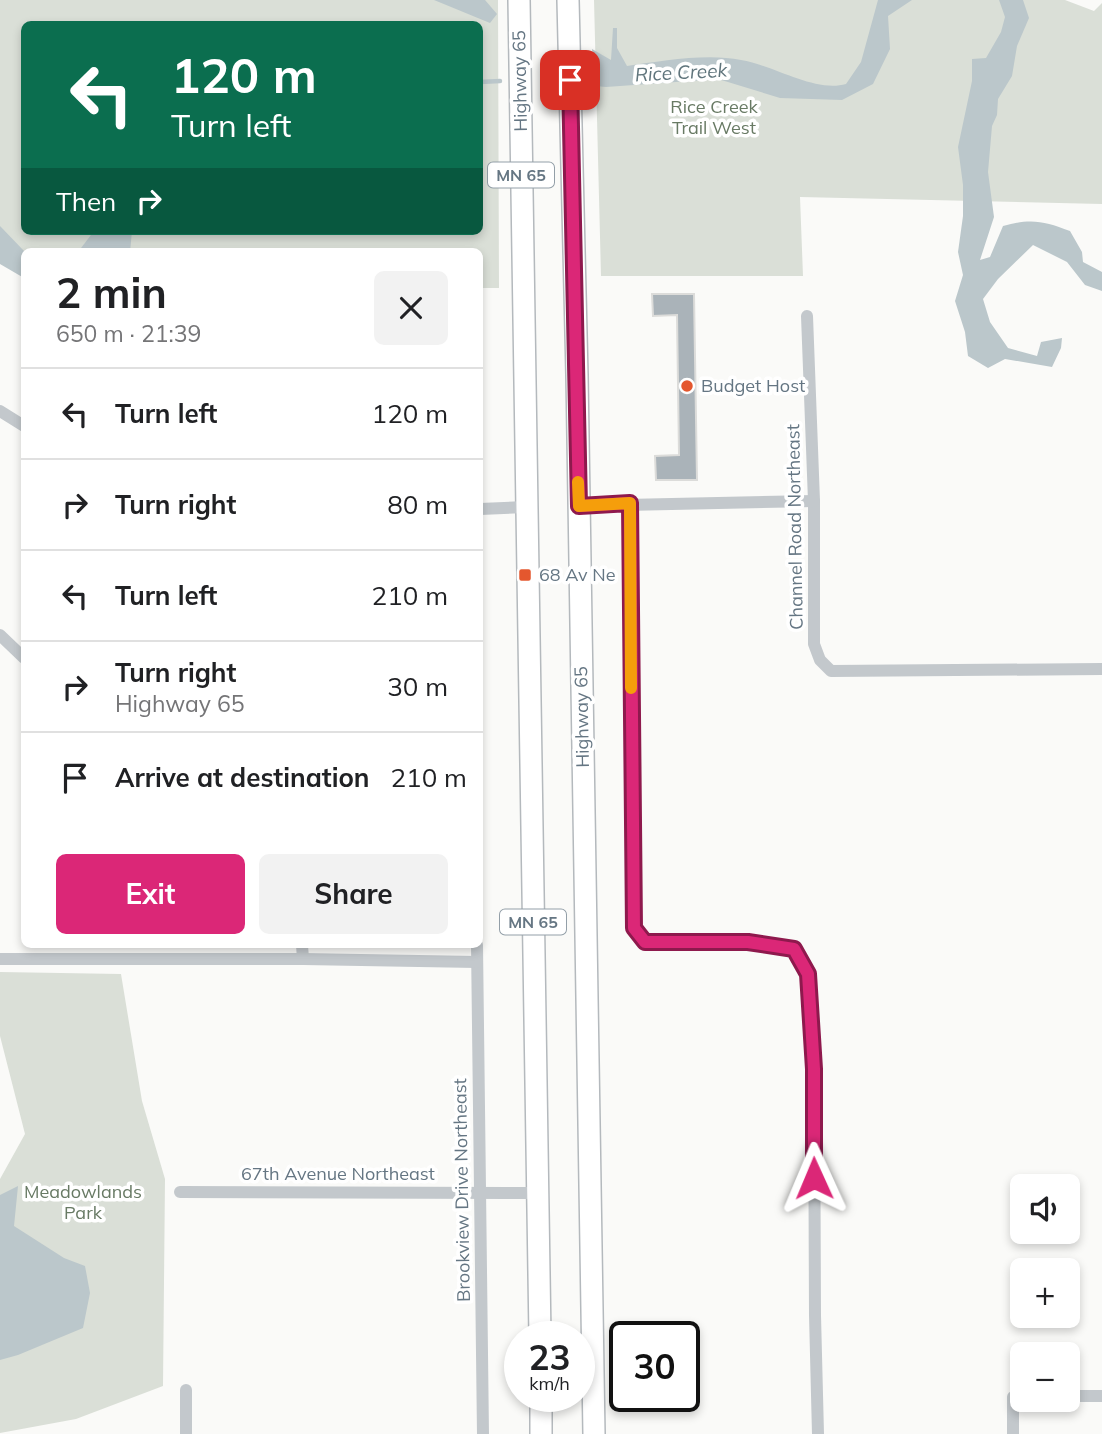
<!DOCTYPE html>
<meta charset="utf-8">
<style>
:root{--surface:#fff;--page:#f2f2f2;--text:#202124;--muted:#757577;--line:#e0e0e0;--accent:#db2777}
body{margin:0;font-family:Mulish,sans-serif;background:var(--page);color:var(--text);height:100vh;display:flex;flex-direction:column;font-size:26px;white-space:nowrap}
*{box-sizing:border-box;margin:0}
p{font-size:23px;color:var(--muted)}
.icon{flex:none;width:38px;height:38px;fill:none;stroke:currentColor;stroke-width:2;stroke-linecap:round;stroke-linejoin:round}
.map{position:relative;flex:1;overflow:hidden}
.sheet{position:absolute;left:21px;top:248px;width:462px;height:700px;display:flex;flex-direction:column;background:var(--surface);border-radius:10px;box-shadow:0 4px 10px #0003}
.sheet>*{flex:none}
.guide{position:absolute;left:21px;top:21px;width:462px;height:214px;border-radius:10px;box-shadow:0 4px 10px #0003;background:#0b6e4f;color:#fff;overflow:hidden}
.tools{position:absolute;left:1010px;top:1174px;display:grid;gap:14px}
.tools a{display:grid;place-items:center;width:70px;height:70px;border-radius:10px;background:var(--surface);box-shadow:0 4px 10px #0003;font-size:35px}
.speed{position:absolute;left:504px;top:1321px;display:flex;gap:14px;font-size:35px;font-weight:700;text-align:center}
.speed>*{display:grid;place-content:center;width:91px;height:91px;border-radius:50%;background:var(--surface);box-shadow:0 4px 10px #0003;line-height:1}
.speed small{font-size:18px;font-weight:400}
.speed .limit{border:4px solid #111;border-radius:10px;background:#fff;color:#111}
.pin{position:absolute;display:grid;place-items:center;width:60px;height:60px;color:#fff;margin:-30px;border-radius:14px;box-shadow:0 4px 10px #0006}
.me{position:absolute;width:77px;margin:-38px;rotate:359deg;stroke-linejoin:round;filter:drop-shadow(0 0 5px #0008)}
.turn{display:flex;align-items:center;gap:24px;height:147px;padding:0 35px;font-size:32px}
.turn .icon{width:91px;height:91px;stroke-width:2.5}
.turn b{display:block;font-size:49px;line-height:60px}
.then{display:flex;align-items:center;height:66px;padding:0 35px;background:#0003;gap:14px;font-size:26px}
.round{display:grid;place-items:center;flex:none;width:74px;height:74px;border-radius:10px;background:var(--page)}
.headline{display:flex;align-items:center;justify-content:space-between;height:119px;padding:0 35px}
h1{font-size:42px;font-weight:700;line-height:52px}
.button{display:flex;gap:14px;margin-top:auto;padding:14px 35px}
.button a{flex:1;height:80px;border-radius:10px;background:var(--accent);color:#fff;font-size:28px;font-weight:700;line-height:80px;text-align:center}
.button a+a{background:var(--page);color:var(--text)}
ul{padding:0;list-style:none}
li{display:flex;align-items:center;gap:21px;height:91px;padding:0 35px;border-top:2px solid var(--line)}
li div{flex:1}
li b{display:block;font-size:26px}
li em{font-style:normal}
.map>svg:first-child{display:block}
</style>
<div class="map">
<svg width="1102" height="1434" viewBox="0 0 1102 1434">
<rect width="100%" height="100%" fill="#fafaf8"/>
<g fill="#dadfd7" fill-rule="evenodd">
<path d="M0 0H498L499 288H480V252H24L0 261ZM24 24H480V231H24Z"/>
<path d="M594 0H1065L1094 11 1102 3V204L800 197 803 276H601Z"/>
<path d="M0 972 121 974 142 1101 165 1179 163 1386 76 1419 0 1433V1179L25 1134 0 1036Z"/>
</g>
<g fill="#bbc7cb">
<path d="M434 0H485L497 14 490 23Z"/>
<path d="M878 0H912L888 16 890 49 873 84 842 100 780 98 718 79 606 87 596 86 592 49 611 60 613 28H617V48L627 66C661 61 707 53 741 60 773 65 815 93 846 84L861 62Z"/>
<path d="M999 0H1023L1029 18 1017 46 1012 76 998 99 997 115 992 126 988 172 994 217 980 260 990 257 1003 226C1031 218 1044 221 1070 231L1082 252 1083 262 1102 272V291L1085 285 1067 262 1033 245 998 279 983 299 990 322 1008 348 1037 356 1041 342 1062 338 1061 348 1052 367 1005 359 988 368 968 356 965 332 955 301 963 275 958 252 963 216V185L958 147 972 81V59L986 58 1001 32 1005 17Z"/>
<path d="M0 226 25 252 24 278 0 264Z"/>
<path d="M94 231H132L130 252H78Z"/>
<path d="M18 1186 14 1226 64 1258 85 1266 90 1293 83 1328 18 1355 0 1360V1195Z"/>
</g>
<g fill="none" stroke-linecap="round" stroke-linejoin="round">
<path stroke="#bbc7cb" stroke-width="4.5" d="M480 82 500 81"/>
</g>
<path fill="#aab3b9" stroke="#dcdcda" stroke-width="2" d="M652 294H694L697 480H656L655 456 679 455 677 315 653 316Z"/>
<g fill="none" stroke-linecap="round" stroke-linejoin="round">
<defs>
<g id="trunk">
<path d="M519 0 540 1337"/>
<path d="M568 0 577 375 594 1434"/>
<path d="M541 1396V1434"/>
</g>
</defs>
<use href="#trunk" stroke="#b4b9bd" stroke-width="24"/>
<g stroke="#c3c8cc" stroke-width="12">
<path d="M807 316 814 501V644L820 660 831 671 1102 669"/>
<path d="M0 411 24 426"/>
<path d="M630 503 634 928 645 942H748L794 949 808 974 814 1069 815 1315 818 1434"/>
<path d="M579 506 814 501"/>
<path d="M480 509 526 507"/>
<path d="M0 635 24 658"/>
<path d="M302 945 303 959"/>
<path d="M477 945 483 1434"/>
<path d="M0 959H303L477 962"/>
<path d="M180 1192 537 1193"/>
<path d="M186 1390V1434"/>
<path d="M1068 1396H1102"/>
<path d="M1013 1434V1397H1022"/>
</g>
<use href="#trunk" stroke="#fff" stroke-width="21"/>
</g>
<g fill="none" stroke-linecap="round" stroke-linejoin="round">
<defs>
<path id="route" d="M570 80 579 506 630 503 634 928 645 942H748L794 949 808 974 814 1069V1178"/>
</defs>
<use href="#route" stroke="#8e194d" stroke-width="18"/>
<use href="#route" stroke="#db2777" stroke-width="12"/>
<path stroke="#f59e0b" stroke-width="12" d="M578 482 579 506 630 503 631 688"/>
</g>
<g fill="#e4572e" stroke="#fff" stroke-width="2.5">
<circle cx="687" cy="386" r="7"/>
<rect x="518" y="568" width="14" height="14" rx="3.5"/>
</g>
<g text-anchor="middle" stroke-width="7" stroke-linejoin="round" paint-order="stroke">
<g fill="#fff" stroke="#939fa8" stroke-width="2">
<rect x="488" y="162.5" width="66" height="25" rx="5"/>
<rect x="500" y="909.5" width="66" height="25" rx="5"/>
</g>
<g font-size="16" font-weight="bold" fill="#657683">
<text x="521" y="181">MN 65</text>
<text x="533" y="928">MN 65</text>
</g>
<g font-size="18" fill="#657683" stroke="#fff">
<text transform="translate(520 81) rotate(-91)" y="6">Highway 65</text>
<text transform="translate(795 527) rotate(-91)" y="6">Channel Road Northeast</text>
<text transform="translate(582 717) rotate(-91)" y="6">Highway 65</text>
<text x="338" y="1180">67th Avenue Northeast</text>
<text transform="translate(462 1190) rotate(-91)" y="6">Brookview Drive Northeast</text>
</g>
<g font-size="18" fill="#687a64" stroke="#fff">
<text x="714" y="113">Rice Creek<tspan x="714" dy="21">Trail West</tspan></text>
<text x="83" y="1198">Meadowlands<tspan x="83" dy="21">Park</tspan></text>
</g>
<g font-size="18" fill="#657683" stroke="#fff" text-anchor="start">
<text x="701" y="392">Budget Host</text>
<text x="539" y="581">68 Av Ne</text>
</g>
<g font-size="19" font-style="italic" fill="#60757c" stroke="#fff">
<text transform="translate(681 72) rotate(-3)" y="7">Rice Creek</text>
</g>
</g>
</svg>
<div class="tools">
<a><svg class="icon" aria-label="sound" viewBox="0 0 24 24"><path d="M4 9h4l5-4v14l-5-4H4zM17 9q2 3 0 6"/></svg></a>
<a>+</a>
<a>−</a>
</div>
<div class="speed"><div>23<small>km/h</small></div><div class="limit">30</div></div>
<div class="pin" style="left:570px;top:80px;background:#d93025"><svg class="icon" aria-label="arrive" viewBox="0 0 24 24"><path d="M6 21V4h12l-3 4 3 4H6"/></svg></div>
<svg class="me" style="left:814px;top:1178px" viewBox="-20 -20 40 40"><path d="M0-17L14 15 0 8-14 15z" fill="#db2777" stroke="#fff" stroke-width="4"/></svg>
<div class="guide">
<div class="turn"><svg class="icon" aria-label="left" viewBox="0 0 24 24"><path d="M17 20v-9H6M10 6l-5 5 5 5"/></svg><div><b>120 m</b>Turn left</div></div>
<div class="then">Then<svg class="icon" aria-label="right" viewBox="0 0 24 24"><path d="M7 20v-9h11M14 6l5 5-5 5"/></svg></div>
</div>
<section class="sheet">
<div class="headline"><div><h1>2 min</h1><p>650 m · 21:39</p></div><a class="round"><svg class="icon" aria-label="close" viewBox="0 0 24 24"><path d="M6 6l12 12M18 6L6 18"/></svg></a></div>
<ul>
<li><svg class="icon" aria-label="left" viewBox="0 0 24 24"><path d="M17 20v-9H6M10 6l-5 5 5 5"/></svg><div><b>Turn left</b></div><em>120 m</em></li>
<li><svg class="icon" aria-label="right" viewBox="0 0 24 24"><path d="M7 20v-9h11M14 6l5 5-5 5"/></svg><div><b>Turn right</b></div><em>80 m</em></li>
<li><svg class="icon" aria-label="left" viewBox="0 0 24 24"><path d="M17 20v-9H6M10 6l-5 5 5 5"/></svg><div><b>Turn left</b></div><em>210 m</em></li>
<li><svg class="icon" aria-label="right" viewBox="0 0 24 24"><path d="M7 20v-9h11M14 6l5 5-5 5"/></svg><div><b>Turn right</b><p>Highway 65</p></div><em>30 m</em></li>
<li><svg class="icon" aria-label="arrive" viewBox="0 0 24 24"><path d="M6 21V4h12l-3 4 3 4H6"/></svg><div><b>Arrive at destination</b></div><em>210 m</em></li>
</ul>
<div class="button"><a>Exit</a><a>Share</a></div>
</section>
</div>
